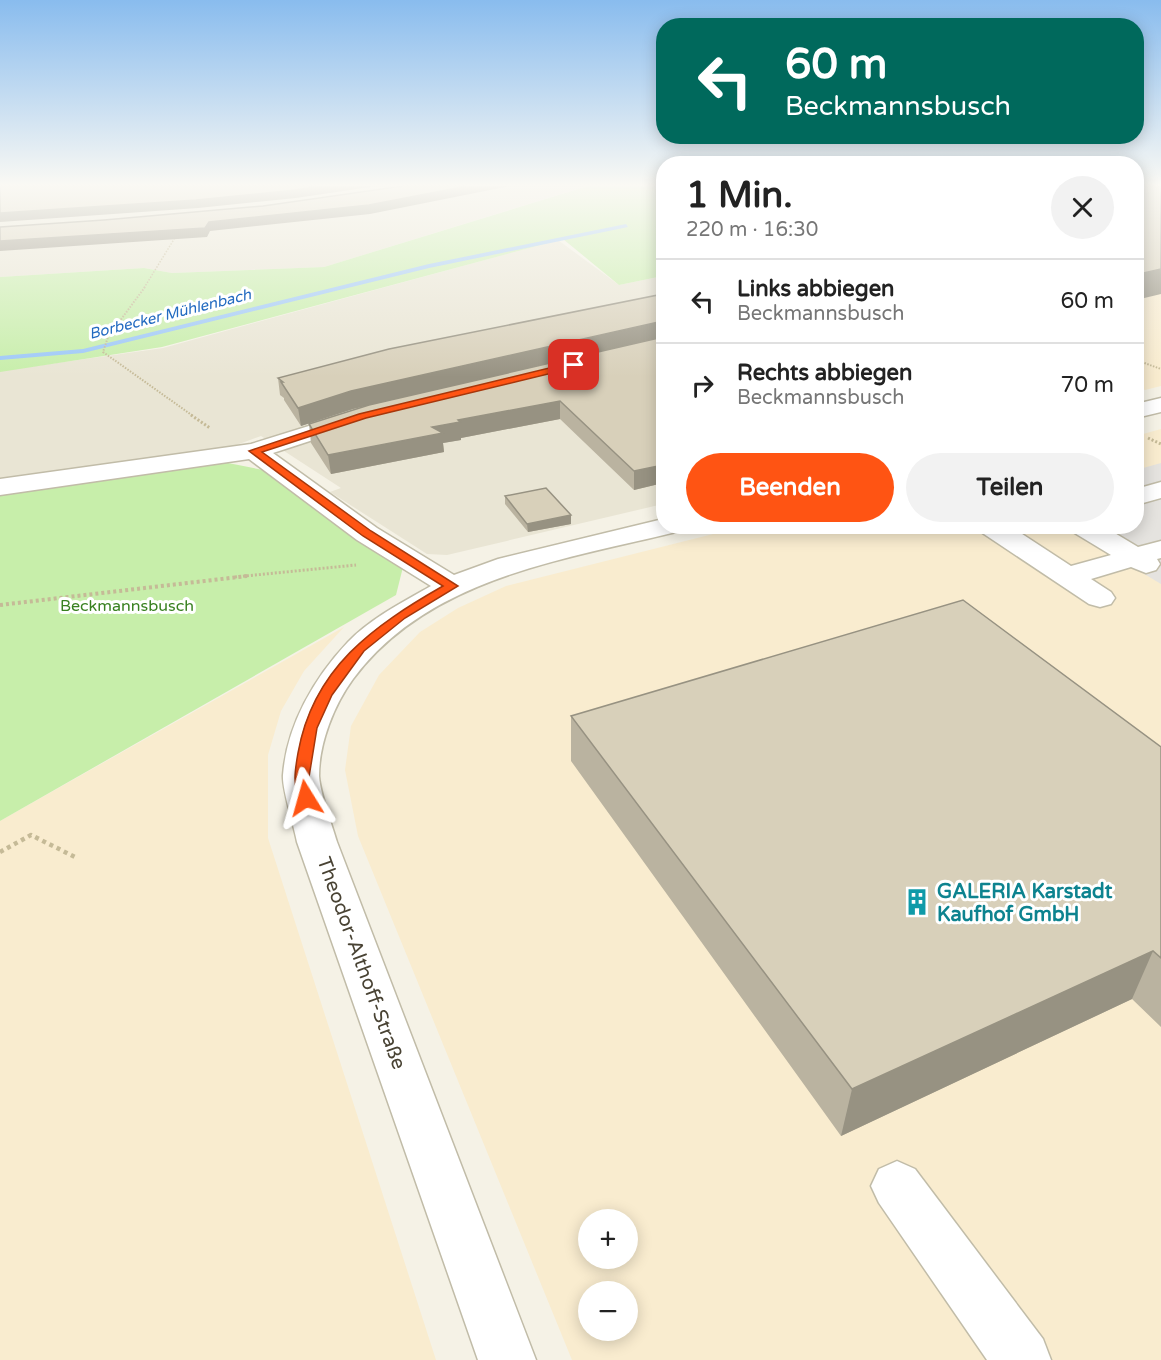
<!DOCTYPE html>
<html lang="de">
<meta charset="utf-8">
<style>
:root{--surface:#fff;--page:#f2f2f2;--text:#222;--muted:#767676;--line:#e0e0e0;--accent:#ff5413}
body{margin:0;font-family:"Varela Round",sans-serif;background:var(--page);color:var(--text);height:100vh;display:flex;flex-direction:column;font-size:22px;white-space:nowrap}
*{box-sizing:border-box;margin:0}
p{font-size:20px;color:var(--muted)}
.icon{flex:none;width:33px;height:33px;fill:none;stroke:currentColor;stroke-width:2;stroke-linecap:round;stroke-linejoin:round}
.map{position:relative;flex:1;overflow:hidden}
.panel{position:absolute;left:656px;top:156px;width:488px;height:378px;display:flex;flex-direction:column;background:var(--surface);border-radius:24px;box-shadow:0 3px 15px #0003}
.panel>*{flex:none}
.banner{position:absolute;left:656px;top:18px;width:488px;height:126px;border-radius:24px;box-shadow:0 3px 15px #0003;background:#00695c;color:#fff;overflow:hidden}
.tools{position:absolute;left:578px;top:1209px;display:grid;gap:12px}
.tools a{display:grid;place-items:center;width:60px;height:60px;border-radius:50%;background:var(--surface);box-shadow:0 3px 15px #0003;font-size:30px}
.pin{position:absolute;display:grid;place-items:center;width:51px;height:51px;color:#fff;margin:-26px;border-radius:12px;box-shadow:0 3px 9px #0006}
.me{position:absolute;width:66px;margin:-33px;rotate:352deg;stroke-linejoin:round;filter:drop-shadow(0 0 4px #0008)}
.turn{display:flex;align-items:center;gap:21px;height:126px;padding:0 30px;font-size:27px}
.turn .icon{width:78px;height:78px;stroke-width:2.5}
.turn b{display:block;font-size:42px;line-height:51px}
.round{display:grid;place-items:center;flex:none;width:63px;height:63px;border-radius:32px;background:var(--page)}
.head{display:flex;align-items:center;justify-content:space-between;height:102px;padding:0 30px}
h1{font-size:36px;font-weight:700;line-height:45px}
.button{display:flex;gap:12px;margin-top:auto;padding:12px 30px}
.button a{flex:1;height:69px;border-radius:36px;background:var(--accent);color:#fff;font-size:24px;font-weight:700;line-height:69px;text-align:center}
.button a+a{background:var(--page);color:var(--text)}
ul{padding:0;list-style:none}
li{display:flex;align-items:center;gap:18px;height:84px;padding:0 30px;border-top:2px solid var(--line)}
li div{flex:1}
li b{display:block;font-size:22px}
li em{font-style:normal}
.map>svg:first-child{display:block}
</style>
<div class="map">
<svg width="1161" height="1360" viewBox="0 0 1161 1360">
<rect width="100%" height="100%" fill="#f5f2e6"/>
<g fill="#e9e5d4">
<path d="M0 186H587L324 267 172 273 144 268 0 277Z"/>
<path d="M558 240 619 285 663 276V504L447 555 427 554 330 492 341 488 261 436 231 447 0 481V371L163 348Z"/>
</g>
<g fill="#f9eccf" fill-rule="evenodd">
<path d="M1136 186H1161V386L1145 390 1136 386Z"/>
<path d="M1161 429V1360H572L358 836 345 770 351 726 379 675 420 632 458 608 506 586 741 527 1136 526V436ZM588 1220H627V1258H588ZM588 1292H627V1330H588Z"/>
<path d="M344 627 304 671 281 711 268 755V838L436 1360H0V821Z"/>
</g>
<g fill="#c7eeaa">
<path d="M588 186H663V276L619 285 563 239 162 347 0 372V277L144 268 172 273 324 267Z"/>
<path d="M223 462 263 470 404 563 396 595 0 821V494Z"/>
</g>
<path fill="#e5e3df" d="M1161 463V584L1066 527 1136 526V470Z"/>
<g fill="none" stroke-linecap="round" stroke-linejoin="round">
<path fill="#9cc7f8" fill-rule="evenodd" d="M626 224 628 227 429 268 83 353 0 360V356L83 349 429 264Z"/>
<defs>
<g id="minor">
<path d="M1161 398V412L1136 418V404Z"/>
<path d="M354 412 362 414 366 419 362 424 273 453 377 528 454 575 498 559 663 519V526H679L676 532C562 560 428 578 353 679 334 705 319 743 319 776 320 793 332 825 337 842L536 1360H478L297 842C294 825 282 790 283 775 287 725 314 678 348 642 371 618 403 602 431 586L357 540 249 459 0 495V479L251 444Z"/>
<path d="M1161 482V498L1136 505V489Z"/>
<path d="M978 526H1010L1071 566 1111 555 1073 532 1070 526H1103L1138 547 1161 541V558L1157 559 1160 564 1156 570 1146 573 1131 567 1091 579 1111 592 1115 598 1111 604 1100 607 1089 604 981 532Z"/>
<path d="M897 1161 915 1169 1043 1339 1051 1360H987L879 1203 871 1186 879 1169Z"/>
</g>
</defs>
<use href="#minor" stroke="#c1bca8" stroke-width="3"/>
<path stroke="#c5ba97" stroke-width="1.5" stroke-dasharray="1.5 1.5" stroke-linecap="butt" d="M144 288 176 236"/>
<g stroke="#c5ba97" stroke-width="2" stroke-dasharray="1.5 1.5" stroke-linecap="butt">
<path d="M145 287 108 337 103 352 193 416"/>
<path d="M1136 360 1161 369"/>
</g>
<g stroke="#c5ba97" stroke-width="3" stroke-dasharray="2 2" stroke-linecap="butt">
<path d="M191 415 210 428"/>
<path d="M1148 438 1161 444"/>
<path d="M235 577 356 565"/>
</g>
<path stroke="#c5ba97" stroke-width="4" stroke-dasharray="3 3" stroke-linecap="butt" d="M0 605 247 576"/>
<path stroke="#c5ba97" stroke-width="4.5" stroke-dasharray="4 4" stroke-linecap="butt" d="M0 852 31 835 77 858"/>
<use href="#minor" fill="#fff" fill-rule="evenodd"/>
</g>
<g fill="#bab3a0">
<path d="M663 294V483L634 490 560 419 461 438V440L443 443 444 452 331 474 311 443 309 424 368 405 353 409 301 426 284 400V398L280 395 278 378Z"/>
<path d="M505 496 571 524 528 532 505 504Z"/>
<path d="M571 716 1161 747V1027L1132 999 841 1136 571 761Z"/>
</g>
<g fill="#979282">
<path d="M319 186H377L296 198 198 208 0 222V213Z"/>
<path d="M467 186H510L370 214 210 231 207 237 0 251V241L209 222Z"/>
<path d="M1161 269V294L1136 300 1143 273Z"/>
<path d="M663 321 662 337 353 409 301 426 298 408 351 391Z"/>
<path d="M1143 346 1136 372V347Z"/>
<path d="M560 401V419L461 438V440L443 443 444 452 331 474 328 455 458 420Z"/>
<path d="M663 465V483L634 490V471Z"/>
<path d="M571 515V524L528 532 527 524Z"/>
<path d="M1153 951 1132 999 841 1136 852 1089Z"/>
</g>
<g fill="#d8d0ba" stroke="#979282" stroke-width="1.5">
<path d="M0 186H319L295 190 196 200 0 213Z"/>
<path d="M403 186H467L369 205 209 222 205 228 0 241V227L104 220 263 206Z"/>
<path d="M1136 186H1161V269L1143 273V346L1136 347Z"/>
<path d="M663 294V321L351 391 298 408 281 382H283L278 378 389 349Z"/>
<path d="M663 337V465L634 471 560 401 458 420 460 422 432 427 443 433 328 455 309 424 369 405Z"/>
<path d="M546 488 571 515 527 524 505 496Z"/>
<path d="M963 600 1161 747V958L1153 951 852 1089 571 716Z"/>
</g>
<linearGradient id="sky" x2="0" y2="1"><stop stop-color="#89bcee"/><stop offset="0.49" stop-color="#faf9f4"/><stop offset="1" stop-color="#faf9f4" stop-opacity="0"/></linearGradient>
<rect width="1161" height="377" fill="url(#sky)"/>
<path fill="#ff5413" stroke="#a6370c" stroke-width="1.5" d="M574 362 577 363V367L366 418 262 452 371 531 458 586 405 618 364 651 332 695 317 728 309 777 314 798 312 802H301C292 786 295 770 298 753 313 668 373 626 443 586L363 536 249 451 359 414Z"/>
<defs>
<symbol id="building-bare" viewBox="-9 -9 18 18"><path d="M-4-6H4V6H1V3H-1V6H-4ZM-2.5-4.3h1.7v1.8h-1.7ZM.8-4.3h1.7v1.8H.8ZM-2.5-1h1.7V.8h-1.7ZM.8-1h1.7V.8H.8Z" fill="#0f9aa8" stroke="#fff" stroke-width="2.5" paint-order="stroke"/></symbol>
</defs>
<g fill-rule="evenodd">
<use href="#building-bare" x="898" y="883" width="38" height="38"/>
</g>
<g text-anchor="middle" stroke-width="6" stroke-linejoin="round" paint-order="stroke">
<g font-size="15" font-style="italic" fill="#226ac0" stroke="#fff">
<text transform="translate(170 314) rotate(-14)" y="5">Borbecker Mühlenbach</text>
</g>
<g font-size="16" fill="#398121" stroke="#fff">
<text x="127" y="611">Beckmannsbusch</text>
</g>
<g font-size="20" font-weight="bold" fill="#0d838f" stroke="#fff" text-anchor="start">
<text x="937" y="898">GALERIA Karstadt<tspan x="937" dy="23">Kaufhof GmbH</tspan></text>
</g>
<g font-size="20" fill="#494334" stroke="#fff">
<text transform="translate(362 963) rotate(70)" y="7">Theodor-Althoff-Straße</text>
</g>
</g>
</svg>
<div class="tools">
<a>+</a>
<a>−</a>
</div>
<div class="pin" style="left:574px;top:365px;background:#d93025"><svg class="icon" aria-label="arrive" viewBox="0 0 24 24"><path d="M6 21V4h12l-3 4 3 4H6"/></svg></div>
<svg class="me" style="left:306px;top:798px" viewBox="-20 -20 40 40"><path d="M0-17L14 15 0 8-14 15z" fill="#ff5413" stroke="#fff" stroke-width="4"/></svg>
<div class="banner">
<div class="turn"><svg class="icon" aria-label="left" viewBox="0 0 24 24"><path d="M17 20v-9H6M10 6l-5 5 5 5"/></svg><div><b>60 m</b>Beckmannsbusch</div></div>
</div>
<section class="panel">
<div class="head"><div><h1>1 Min.</h1><p>220 m · 16:30</p></div><a class="round"><svg class="icon" aria-label="close" viewBox="0 0 24 24"><path d="M6 6l12 12M18 6L6 18"/></svg></a></div>
<ul>
<li><svg class="icon" aria-label="left" viewBox="0 0 24 24"><path d="M17 20v-9H6M10 6l-5 5 5 5"/></svg><div><b>Links abbiegen</b><p>Beckmannsbusch</p></div><em>60 m</em></li>
<li><svg class="icon" aria-label="right" viewBox="0 0 24 24"><path d="M7 20v-9h11M14 6l5 5-5 5"/></svg><div><b>Rechts abbiegen</b><p>Beckmannsbusch</p></div><em>70 m</em></li>
</ul>
<div class="button"><a>Beenden</a><a>Teilen</a></div>
</section>
</div>
